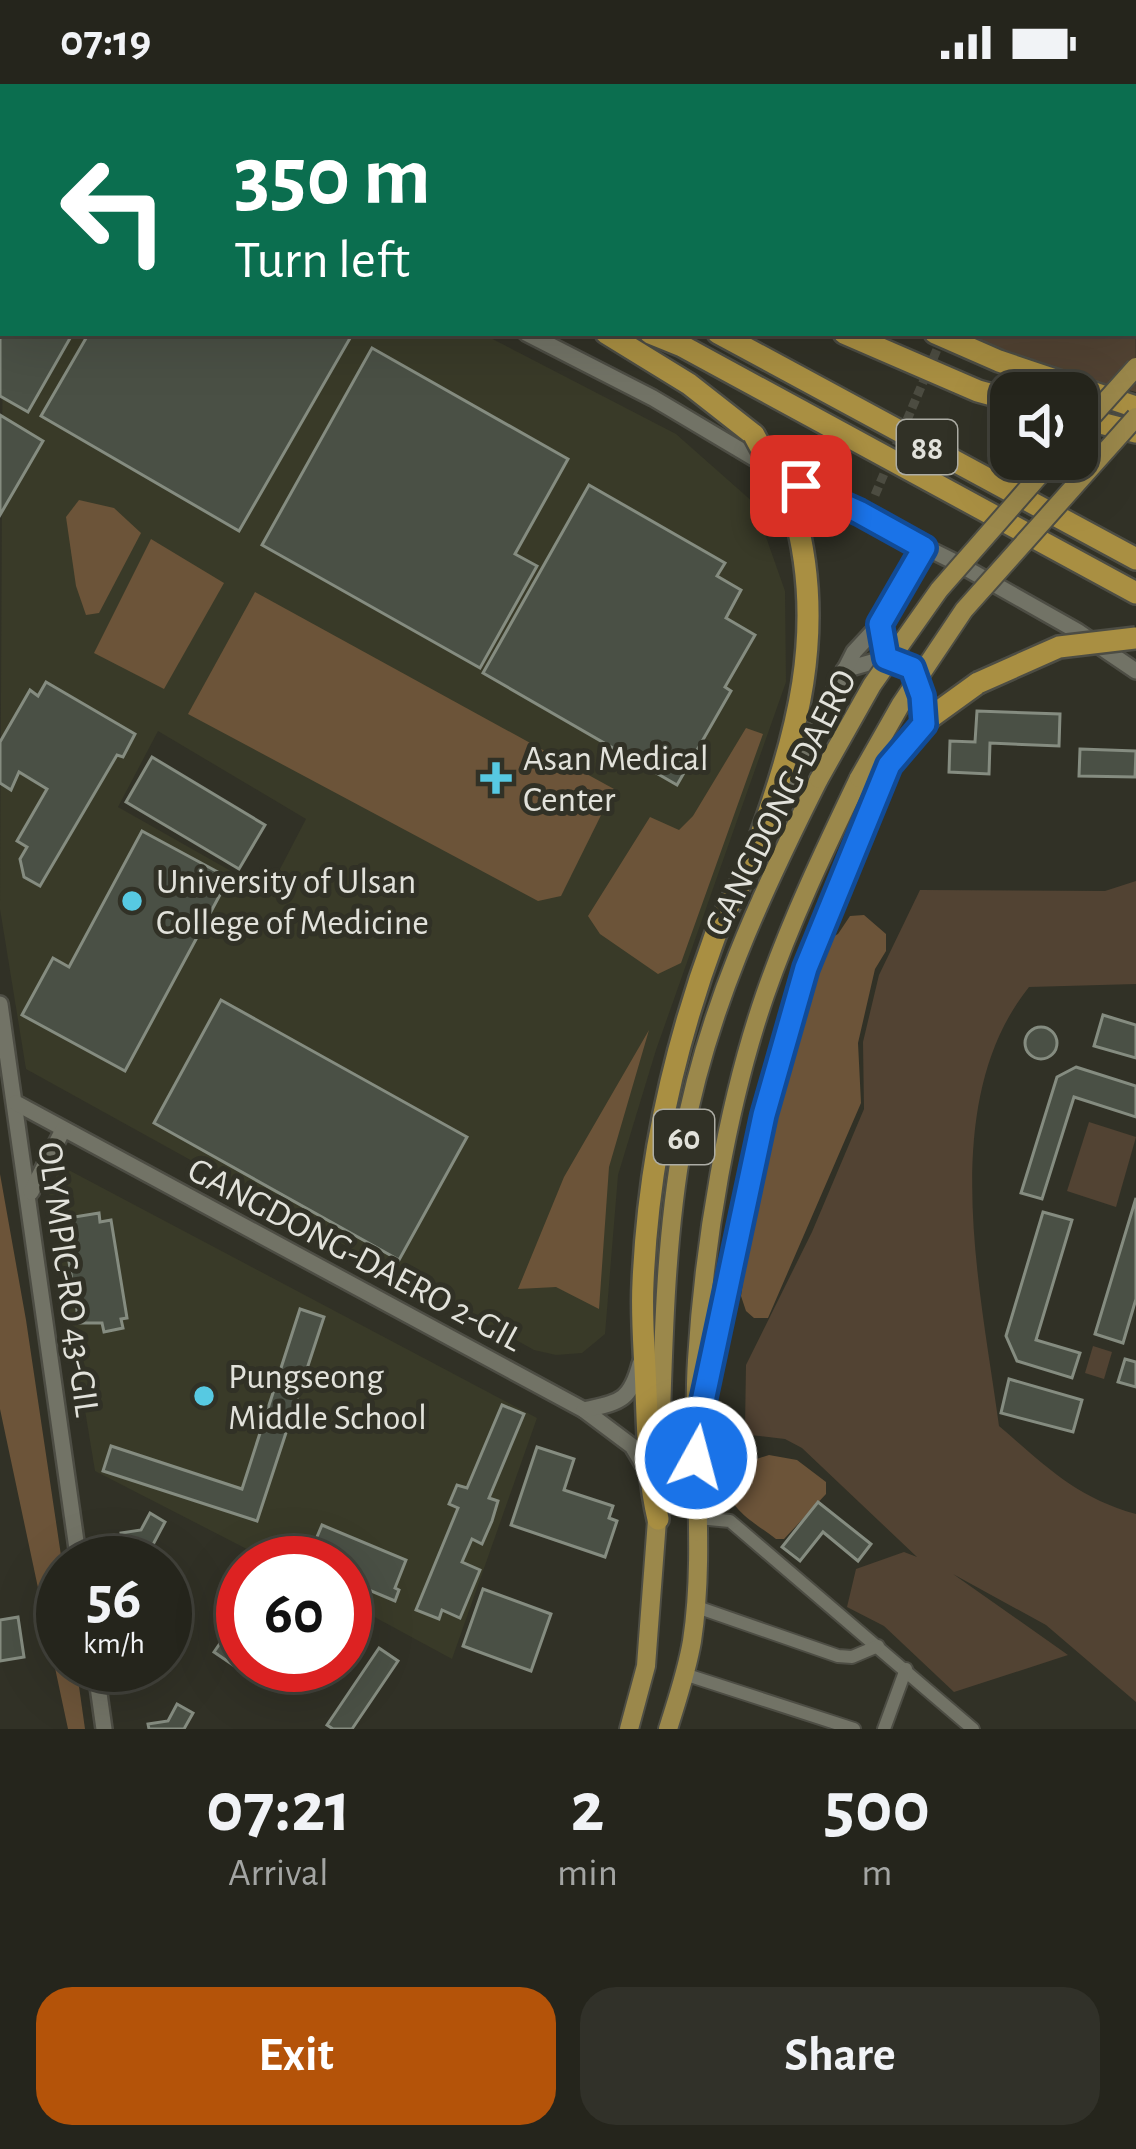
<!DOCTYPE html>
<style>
:root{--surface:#25251c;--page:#313129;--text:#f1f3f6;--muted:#a3a5a3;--line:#42423b;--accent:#b45309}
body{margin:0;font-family:"Alegreya Sans",sans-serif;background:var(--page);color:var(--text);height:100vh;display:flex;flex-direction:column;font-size:45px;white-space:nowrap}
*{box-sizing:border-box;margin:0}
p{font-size:39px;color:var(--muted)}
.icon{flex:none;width:66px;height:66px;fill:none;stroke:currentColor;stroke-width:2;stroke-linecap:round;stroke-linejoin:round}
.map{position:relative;height:1645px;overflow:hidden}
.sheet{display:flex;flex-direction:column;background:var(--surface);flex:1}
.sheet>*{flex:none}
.guide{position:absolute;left:0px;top:0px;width:1137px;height:252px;box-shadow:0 12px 48px #0002,0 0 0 3px var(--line);background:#0b6e4f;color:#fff;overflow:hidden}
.buttons{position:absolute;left:990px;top:288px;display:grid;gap:24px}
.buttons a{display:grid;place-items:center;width:108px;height:108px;border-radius:24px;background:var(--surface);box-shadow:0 12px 48px #0002,0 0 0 3px var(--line);font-size:60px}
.speed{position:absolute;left:36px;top:1452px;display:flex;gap:24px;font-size:60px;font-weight:700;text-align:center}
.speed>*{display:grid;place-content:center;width:156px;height:156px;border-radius:50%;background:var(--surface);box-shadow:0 12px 48px #0002,0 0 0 3px var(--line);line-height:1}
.speed small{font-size:30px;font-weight:400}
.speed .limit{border:18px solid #d22;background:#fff;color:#111}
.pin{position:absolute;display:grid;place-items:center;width:102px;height:102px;color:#fff;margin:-51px;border-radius:24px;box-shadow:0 6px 18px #0006}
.me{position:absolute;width:132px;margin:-66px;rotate:7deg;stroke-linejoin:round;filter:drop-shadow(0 0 9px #0008)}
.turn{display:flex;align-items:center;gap:42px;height:252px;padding:0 36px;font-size:54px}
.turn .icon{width:156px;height:156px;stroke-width:2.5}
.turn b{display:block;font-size:84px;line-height:102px}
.eta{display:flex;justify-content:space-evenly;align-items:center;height:204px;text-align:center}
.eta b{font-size:72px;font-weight:700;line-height:84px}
.cta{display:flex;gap:24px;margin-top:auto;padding:24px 36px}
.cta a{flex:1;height:138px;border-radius:36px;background:var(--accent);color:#fff;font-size:48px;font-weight:700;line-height:138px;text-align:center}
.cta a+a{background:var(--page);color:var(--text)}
.status{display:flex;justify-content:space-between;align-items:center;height:84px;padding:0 60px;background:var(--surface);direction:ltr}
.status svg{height:33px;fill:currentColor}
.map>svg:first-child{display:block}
</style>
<div class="status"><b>07:19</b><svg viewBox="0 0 49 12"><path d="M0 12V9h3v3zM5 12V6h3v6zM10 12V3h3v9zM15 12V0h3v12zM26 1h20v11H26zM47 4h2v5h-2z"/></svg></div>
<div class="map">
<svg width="1136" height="1645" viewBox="0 0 1136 1645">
<rect width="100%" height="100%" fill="#313126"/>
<g fill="#393a28" fill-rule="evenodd">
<path d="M3 188V249H481L676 350 754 419 785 507 786 598 656 966 618 1091 605 1250 582 1269 556 1271 534 1266 26 985 0 825ZM158 647 306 735 268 808 118 723Z"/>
<path d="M61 1082 537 1334 452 1575 345 1517V1479H274L95 1387 49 1108Z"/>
</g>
<g fill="#524333">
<path d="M494 0H1107L1112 3H499Z"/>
<path d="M1134 15 1136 308 1036 283 939 249H1134Z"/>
<path d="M1136 797V900L1029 903C936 1019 981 1206 999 1342 1046 1382 1075 1413 1136 1430V1618L1046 1541 953 1490 1068 1571 954 1608 884 1542 847 1523 856 1485 904 1468 917 1473 802 1364 785 1355 750 1351 745 1344 746 1281 812 1148 864 1025 863 958 879 891 920 806 1105 807Z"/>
<path d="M1089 1038 1136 1053 1116 1123 1067 1107Z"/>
<path d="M1093 1262 1112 1268 1104 1295 1085 1289Z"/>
</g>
<g fill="#6c5439">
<path d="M79 416 114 424 141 449 99 529 86 531 76 502 66 433Z"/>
<path d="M151 455 224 499 164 605 94 569Z"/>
<path d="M255 508 614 705 561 812 538 817 188 630Z"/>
<path d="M746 644 763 650 681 879 658 890 600 850 588 832 650 733 679 746 693 732Z"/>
<path d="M864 831 886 850V867L875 885 858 959 861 1019 768 1234H754L746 1227 741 1212 767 1030 823 858 838 850 850 832Z"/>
<path d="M649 946 609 1083 599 1225 556 1203 518 1205 564 1093Z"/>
<path d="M0 1090 26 1236 63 1485V1581H76L85 1645H68L0 1325Z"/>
<path d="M769 1371 797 1376 826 1398V1410L784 1455H776C750 1435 716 1420 732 1383Z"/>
</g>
<g fill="#4a5045" stroke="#858c80" stroke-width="3">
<path d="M122 0H191L195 3H122Z"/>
<path d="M0 238 3 249H73L28 328 0 312Z"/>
<path d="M89 249H353L239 447 41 332Z"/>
<path d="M372 264 568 375 515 470 537 482 480 584 262 461Z"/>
<path d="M0 331 43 357 0 431Z"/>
<path d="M589 401 725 479 717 492 741 506 726 534 755 551 725 603 731 607 677 701 483 589Z"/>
<path d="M46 598 135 650 123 673 117 671 40 802 24 793 20 775 27 763 17 757 47 705 19 688 11 706 0 699V658L30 606 38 612Z"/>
<path d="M977 627 1060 630 1059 662 990 659 989 690 949 688 950 657 975 658Z"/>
<path d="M1080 665 1136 667 1135 693 1079 692Z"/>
<path d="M152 673 265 741 239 785 126 718Z"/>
<path d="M142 747 229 794 125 987 22 931 53 874 69 883Z"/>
<path d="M221 916 467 1053 399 1176 154 1039Z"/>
<path d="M1103 931 1136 941V974L1094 962Z"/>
<circle cx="1041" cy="959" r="16"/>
<path d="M1076 983 1136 1002V1033L1074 1013 1042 1115 1021 1109 1057 993Z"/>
<path d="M1136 1114V1215L1123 1259 1095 1250Z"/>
<path d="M1043 1128 1072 1136 1036 1256 1080 1269 1072 1294 1017 1277 1006 1252Z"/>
<path d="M99 1129 100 1138 111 1136 127 1234 121 1235 123 1244 104 1248 102 1239H79L62 1135Z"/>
<path d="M300 1225 324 1233 257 1437 103 1387 111 1362 242 1405Z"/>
<path d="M1125 1275 1136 1278V1303L1118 1298Z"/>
<path d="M1009 1295 1082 1316 1073 1348 1001 1329Z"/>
<path d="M502 1321 524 1330 489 1414 498 1417 492 1437 482 1460 472 1455 462 1478 480 1486 460 1534 442 1526 439 1535 416 1526 458 1424 449 1420 457 1401 467 1404Z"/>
<path d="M537 1363 574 1375 564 1406 613 1422 609 1434 617 1437 605 1473 511 1441Z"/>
<path d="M818 1418 871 1460 858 1477 823 1448 800 1477 782 1463Z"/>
<path d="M150 1429 165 1438 149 1468 150 1479H125L121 1449 141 1446Z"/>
<path d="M322 1441 406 1476 395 1504 399 1506 395 1517 345 1496V1479H306Z"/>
<path d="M483 1505 551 1530 531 1587 463 1562Z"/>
<path d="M243 1526V1567L233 1581 214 1568Z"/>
<path d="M18 1533 24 1573 0 1577V1536Z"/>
<path d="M379 1564 398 1577 352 1645H333L327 1641Z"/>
<path d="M177 1620 193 1629 184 1645H149L148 1640 168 1637Z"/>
</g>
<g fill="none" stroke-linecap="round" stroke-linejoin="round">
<path stroke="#4c4c41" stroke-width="9" stroke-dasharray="9 4.5" stroke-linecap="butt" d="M875 411 941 256"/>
<defs>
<g id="minor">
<path d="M698 1434 730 1437 973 1645"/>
<path d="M694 1522 838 1572 852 1573 878 1562"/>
<path d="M684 1590 854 1645"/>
<path d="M884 1645 906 1585"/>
</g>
<g id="tertiary">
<path d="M0 92 3 87"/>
<path d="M0 179 3 177"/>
<path d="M526 249 653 314 801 402 955 478 1077 547 1136 587"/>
<path d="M844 586 886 574 912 584 922 612 924 640"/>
<path d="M787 700 854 568 880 540 924 464"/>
<path d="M0 920 79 1479"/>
<path d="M16 1019 584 1326 632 1362 647 1387"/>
<path d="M31 1108 63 1046"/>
<path d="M584 1326C619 1318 630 1318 640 1280"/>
<path d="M95 1581 104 1645"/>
</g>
<g id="primary">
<path d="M1030 402 1054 375"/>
<path d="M659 1395C663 1282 663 1168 683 1056 706 928 761 810 819 695"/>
<path d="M629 1645 646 1582 658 1423"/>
<path d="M668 1645C677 1616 687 1587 692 1557 706 1465 691 1369 697 1276 704 1159 727 1021 765 911 791 836 825 765 859 694"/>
</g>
<g id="trunk">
<path d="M288 0 290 3"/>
<path d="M318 0 324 3"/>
<path d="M426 0 431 3"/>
<path d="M499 0 508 3"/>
<path d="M540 0 545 3"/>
<path d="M448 3 456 0"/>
<path d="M1134 184 1136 183"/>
<path d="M606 249 689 300 754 351"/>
<path d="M650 249 682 262 1136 509"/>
<path d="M718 249 1136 475"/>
<path d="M844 249 978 307 1011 316"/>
<path d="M935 249 999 277 1136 323"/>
<path d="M1077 333 1136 348"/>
<path d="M696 1350 763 1031 806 884 889 681 931 633 978 599"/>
<path d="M658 1435C648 1393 648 1350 646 1308 645 1272 641 1235 643 1199 648 1080 674 963 715 852 726 823 744 798 754 769 797 656 828 544 793 424"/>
</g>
</defs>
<use href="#minor" stroke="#4d4d44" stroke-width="16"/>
<use href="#tertiary" stroke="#4d4d44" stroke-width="20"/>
<use href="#primary" stroke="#4d4d44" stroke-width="22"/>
<use href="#trunk" stroke="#4d4d44" stroke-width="26"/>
<use href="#minor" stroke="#727366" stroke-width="12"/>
<use href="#tertiary" stroke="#727366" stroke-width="15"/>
<use href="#primary" stroke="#9b884b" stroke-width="18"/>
<use href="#trunk" stroke="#a98f42" stroke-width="21"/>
<defs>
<g id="primary-bridge">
<path d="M1077 349 1136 283"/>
<path d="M859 694 901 620 964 526 1136 333"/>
<path d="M819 695 872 601 939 506 1030 402"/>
</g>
<g id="trunk-bridge">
<path d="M754 351 793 424"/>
<path d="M978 599 1059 563 1136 554"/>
</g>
</defs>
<use href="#primary-bridge" stroke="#4d4d44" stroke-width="22" stroke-linecap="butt"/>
<use href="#trunk-bridge" stroke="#4d4d44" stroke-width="26" stroke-linecap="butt"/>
<use href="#primary-bridge" stroke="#9b884b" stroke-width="18"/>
<use href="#trunk-bridge" stroke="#a98f42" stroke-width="21"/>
</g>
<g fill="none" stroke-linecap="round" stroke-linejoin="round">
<defs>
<path id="route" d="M696 1374V1350L764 1031 806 884 889 681 924 640 922 612 912 584 886 574 880 540 924 464 859 428 801 402"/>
</defs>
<use href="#route" stroke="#114b97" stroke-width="30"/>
<use href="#route" stroke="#1a73e8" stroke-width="21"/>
</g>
<g fill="#57c9e2" stroke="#313126" stroke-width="4.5">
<path d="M490 676h12v12h12v12h-12v12h-12v-12h-12v-12h12z"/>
<circle cx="132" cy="817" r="12"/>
<circle cx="204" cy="1312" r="12"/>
</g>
<g text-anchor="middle" stroke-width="10" stroke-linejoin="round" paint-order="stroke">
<g fill="#313126" stroke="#adada5" stroke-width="3">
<rect x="897" y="336" width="60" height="54" rx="9"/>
<rect x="654" y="1026" width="60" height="54" rx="9"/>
</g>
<g font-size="33" font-weight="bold" fill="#e2e2db">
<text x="927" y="375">88</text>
<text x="684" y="1065">60</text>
</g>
<g font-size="36" fill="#e2e2db" stroke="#313126" text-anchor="start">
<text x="523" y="686">Asan Medical<tspan x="523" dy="41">Center</tspan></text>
<text x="156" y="809">University of Ulsan<tspan x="156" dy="41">College of Medicine</tspan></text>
<text x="228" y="1304">Pungseong<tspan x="228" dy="41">Middle School</tspan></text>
</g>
<g font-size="36" fill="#e2e2db" stroke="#313126">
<text transform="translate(779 718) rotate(-63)" y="13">GANGDONG-DAERO</text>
<text transform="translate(356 1169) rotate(28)" y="13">GANGDONG-DAERO 2-GIL</text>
<text transform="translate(70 1195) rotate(82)" y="13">OLYMPIC-RO 43-GIL</text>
</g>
</g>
</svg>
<div class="buttons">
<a><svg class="icon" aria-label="sound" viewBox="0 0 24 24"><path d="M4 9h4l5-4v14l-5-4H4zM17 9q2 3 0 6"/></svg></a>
</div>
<div class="speed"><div>56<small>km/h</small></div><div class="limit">60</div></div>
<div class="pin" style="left:801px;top:402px;background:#d93025"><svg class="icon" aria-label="arrive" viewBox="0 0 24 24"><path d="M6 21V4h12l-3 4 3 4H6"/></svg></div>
<svg class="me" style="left:696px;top:1374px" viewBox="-20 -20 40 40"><circle r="17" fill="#1a73e8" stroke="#fff" stroke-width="3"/><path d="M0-11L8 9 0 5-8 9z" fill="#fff"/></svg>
<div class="guide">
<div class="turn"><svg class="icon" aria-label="left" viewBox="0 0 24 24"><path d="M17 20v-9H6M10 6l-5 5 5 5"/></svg><div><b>350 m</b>Turn left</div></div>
</div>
</div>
<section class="sheet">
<div class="eta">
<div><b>07:21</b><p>Arrival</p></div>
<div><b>2</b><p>min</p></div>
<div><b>500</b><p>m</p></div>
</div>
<div class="cta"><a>Exit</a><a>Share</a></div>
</section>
